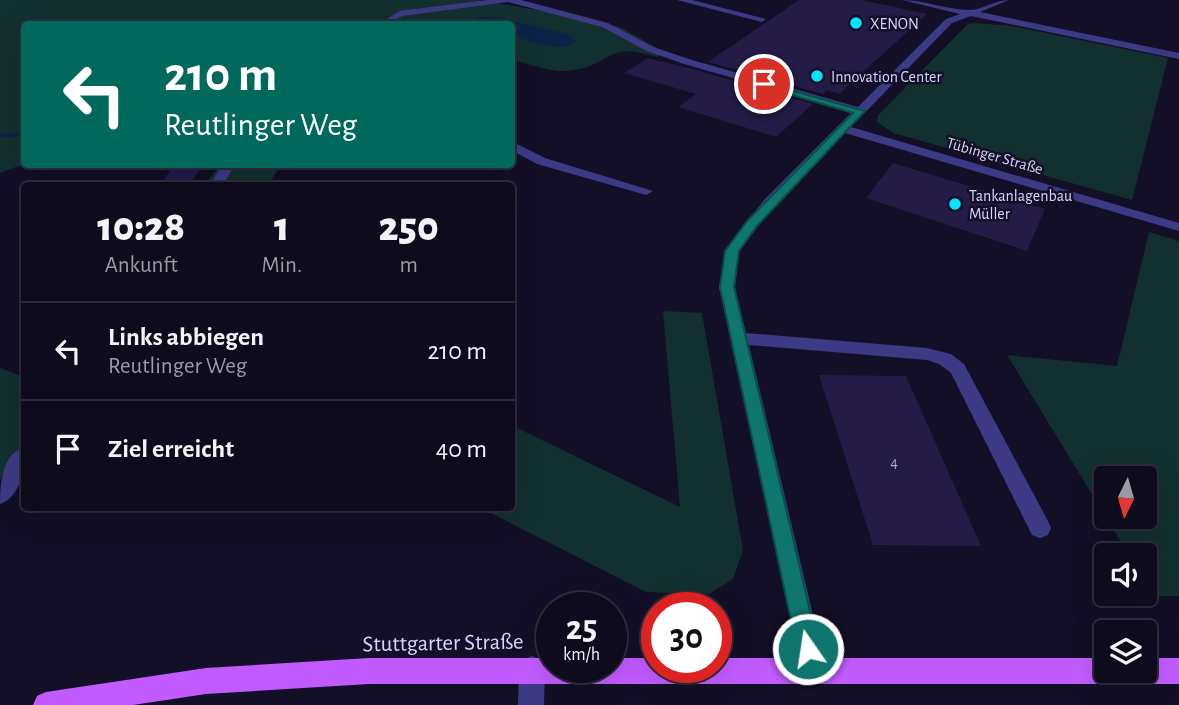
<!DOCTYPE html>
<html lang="de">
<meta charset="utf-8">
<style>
:root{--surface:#0e0b1c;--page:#1c1929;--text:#f1f3f6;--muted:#9b9ba3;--line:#2e2b3b}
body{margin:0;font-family:"Alegreya Sans",sans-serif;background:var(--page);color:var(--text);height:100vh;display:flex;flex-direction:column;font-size:26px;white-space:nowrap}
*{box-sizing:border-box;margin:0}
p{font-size:23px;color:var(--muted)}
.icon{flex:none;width:38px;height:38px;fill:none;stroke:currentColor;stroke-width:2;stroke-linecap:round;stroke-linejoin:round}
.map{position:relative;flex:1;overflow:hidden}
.drawer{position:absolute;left:21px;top:182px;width:494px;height:329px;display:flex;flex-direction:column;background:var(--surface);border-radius:7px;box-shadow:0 7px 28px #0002,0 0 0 2px var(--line)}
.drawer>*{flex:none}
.hud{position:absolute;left:21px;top:21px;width:494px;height:147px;border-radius:7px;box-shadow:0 7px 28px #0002,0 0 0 2px var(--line);background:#00695c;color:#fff;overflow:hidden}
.needle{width:46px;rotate:185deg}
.tools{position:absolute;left:1094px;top:466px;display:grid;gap:14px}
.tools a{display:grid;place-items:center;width:63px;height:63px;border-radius:7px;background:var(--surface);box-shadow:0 7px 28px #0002,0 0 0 2px var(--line);font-size:35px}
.speed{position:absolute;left:536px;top:592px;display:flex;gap:14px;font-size:35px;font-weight:700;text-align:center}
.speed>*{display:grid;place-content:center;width:91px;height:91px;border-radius:50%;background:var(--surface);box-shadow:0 7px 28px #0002,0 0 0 2px var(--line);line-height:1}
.speed small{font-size:18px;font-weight:400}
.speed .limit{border:10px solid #d22;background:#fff;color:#111}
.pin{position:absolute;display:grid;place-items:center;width:60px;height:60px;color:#fff;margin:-30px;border:4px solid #fff;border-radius:50%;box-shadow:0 2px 7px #0007}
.me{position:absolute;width:77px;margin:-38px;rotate:347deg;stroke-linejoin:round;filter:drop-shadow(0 0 5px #0008)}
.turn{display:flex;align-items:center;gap:24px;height:147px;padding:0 28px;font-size:32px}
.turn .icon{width:91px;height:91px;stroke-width:2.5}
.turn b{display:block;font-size:49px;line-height:60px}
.eta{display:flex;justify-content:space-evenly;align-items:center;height:119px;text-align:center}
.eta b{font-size:42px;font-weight:800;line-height:49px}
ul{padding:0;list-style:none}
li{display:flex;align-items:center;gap:21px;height:98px;padding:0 28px;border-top:2px solid var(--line)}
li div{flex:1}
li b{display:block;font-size:26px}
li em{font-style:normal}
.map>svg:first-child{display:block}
</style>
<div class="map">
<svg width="1179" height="705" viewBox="0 0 1179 705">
<rect width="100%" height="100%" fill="#130f26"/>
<g fill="#12302f" fill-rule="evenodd">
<path d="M0 0H478L591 19 622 28 661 50 658 57C605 42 617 61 575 70 553 74 532 65 511 59V24H24V164L0 173Z"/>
<path d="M975 23 1012 26 1168 58 1132 200 893 133 877 122 878 115 968 24Z"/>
<path d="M221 165H280L269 185 203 186Z"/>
<path d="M1149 232 1179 241V596H1155L1145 580 1144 555H1129L1007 355 1117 366ZM1106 478H1144V516H1106Z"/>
<path d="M663 311 702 313 743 550 733 579 709 594 646 592 481 508H511V425L680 507Z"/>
<path d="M0 368 24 377V441L0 480Z"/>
</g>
<path fill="#0c2248" d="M479 17H495L567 34 576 41C562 55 528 40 511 35V24H473V20Z"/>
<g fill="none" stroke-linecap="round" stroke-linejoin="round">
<rect fill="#0c2248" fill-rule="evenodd" x="0" y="133" width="24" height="4"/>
</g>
<g fill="#241b47">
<path d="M799 0H862L927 14 839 94 827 90 823 94 708 62Z"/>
<path d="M648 58 696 70 813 104 776 137 678 107 696 94 624 73Z"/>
<path d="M893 163 1045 209 1027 251 866 198Z"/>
<path d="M175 164H204L188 186H159Z"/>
<path d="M819 375 906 376 981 546 873 545Z"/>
</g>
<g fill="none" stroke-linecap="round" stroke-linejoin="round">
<g fill="#3d3a85" fill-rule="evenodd">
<path d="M487 0H521L608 23 653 47 692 60 858 107 946 19 960 14 902 0C924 0 945 9 967 10 981 11 994 0 1009 0L980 12 1179 53V59L971 16 952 23 851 127 1179 223V231L845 133 774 206 739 251 735 287 746 333 927 348 951 354 964 364 1048 521 1051 528 1048 535 1040 538 1032 535 951 373 939 364 927 360 749 345 826 670 822 679 813 683 804 679 719 287 727 248 764 200 852 112 684 64 647 51 602 27 508 2 402 16 389 24H378L400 11Z"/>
<path d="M677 0H692L766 19 762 22Z"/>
<path d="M511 141 545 158 653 191 646 195 537 164 511 150Z"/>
<path d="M223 164H236L222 186H209Z"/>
<path d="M24 447C26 466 21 497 0 504 0 484 2 454 24 447Z"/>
<path d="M532 656 541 660 545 669 544 705H518L519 669 523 660Z"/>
</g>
<path fill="#c25bff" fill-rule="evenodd" d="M369 658H551V667H611V658H656V667H716V658H1106V670H1144V658H1179V684H369L206 694 133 705H33L37 696 46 692 206 668Z"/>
</g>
<path fill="#0f766e" stroke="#0a4d48" stroke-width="2" d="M761 82 865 111 757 226 739 251 734 287 819 649 816 657 808 660 800 657 797 649 720 287 725 251 748 220 853 113 761 86Z"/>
<g fill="#00e5ff" stroke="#130f26" stroke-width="2.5">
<circle cx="856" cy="23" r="7"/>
<circle cx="817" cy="76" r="7"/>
<circle cx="955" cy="204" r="7"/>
</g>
<g text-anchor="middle" stroke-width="5" stroke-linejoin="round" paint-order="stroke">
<g font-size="16" fill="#d9d4ff" stroke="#130f26" text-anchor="start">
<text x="870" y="29">XENON</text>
<text x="831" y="82">Innovation Center</text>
<text x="969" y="201">Tankanlagenbau<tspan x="969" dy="18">Müller</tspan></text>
</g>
<g font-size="16" fill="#d9d4ff" stroke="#130f26">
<text transform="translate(995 155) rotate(16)" y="6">Tübinger Straße</text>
</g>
<g font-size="16" fill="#aca6d1">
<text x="894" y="467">4</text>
</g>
<g font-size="23" fill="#d9d4ff" stroke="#130f26">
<text transform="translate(443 642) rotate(-1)" y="8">Stuttgarter Straße</text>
</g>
</g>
</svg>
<div class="tools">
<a><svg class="needle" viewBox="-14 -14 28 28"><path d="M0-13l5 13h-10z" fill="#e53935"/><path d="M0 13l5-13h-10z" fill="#9b9ba3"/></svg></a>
<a><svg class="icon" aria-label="sound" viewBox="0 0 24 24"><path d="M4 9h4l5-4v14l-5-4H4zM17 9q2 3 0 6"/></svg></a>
<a><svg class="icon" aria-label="layers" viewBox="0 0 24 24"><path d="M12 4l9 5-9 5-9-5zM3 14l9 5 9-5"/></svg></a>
</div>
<div class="speed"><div>25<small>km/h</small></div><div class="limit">30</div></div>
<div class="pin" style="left:764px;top:84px;background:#d93025"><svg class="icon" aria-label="arrive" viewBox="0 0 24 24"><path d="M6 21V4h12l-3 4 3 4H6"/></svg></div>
<svg class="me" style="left:808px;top:649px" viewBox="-20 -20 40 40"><circle r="17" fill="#0f766e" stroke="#fff" stroke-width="3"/><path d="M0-11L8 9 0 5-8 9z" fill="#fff"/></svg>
<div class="hud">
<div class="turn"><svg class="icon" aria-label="left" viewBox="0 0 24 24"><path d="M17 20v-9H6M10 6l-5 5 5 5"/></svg><div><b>210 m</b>Reutlinger Weg</div></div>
</div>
<section class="drawer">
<div class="eta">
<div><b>10:28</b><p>Ankunft</p></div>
<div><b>1</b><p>Min.</p></div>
<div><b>250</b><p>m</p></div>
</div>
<ul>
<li><svg class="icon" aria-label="left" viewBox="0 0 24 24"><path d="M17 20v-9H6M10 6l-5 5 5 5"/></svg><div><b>Links abbiegen</b><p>Reutlinger Weg</p></div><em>210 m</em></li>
<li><svg class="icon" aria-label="arrive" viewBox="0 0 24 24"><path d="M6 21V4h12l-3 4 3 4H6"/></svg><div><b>Ziel erreicht</b></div><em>40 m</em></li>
</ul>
</section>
</div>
